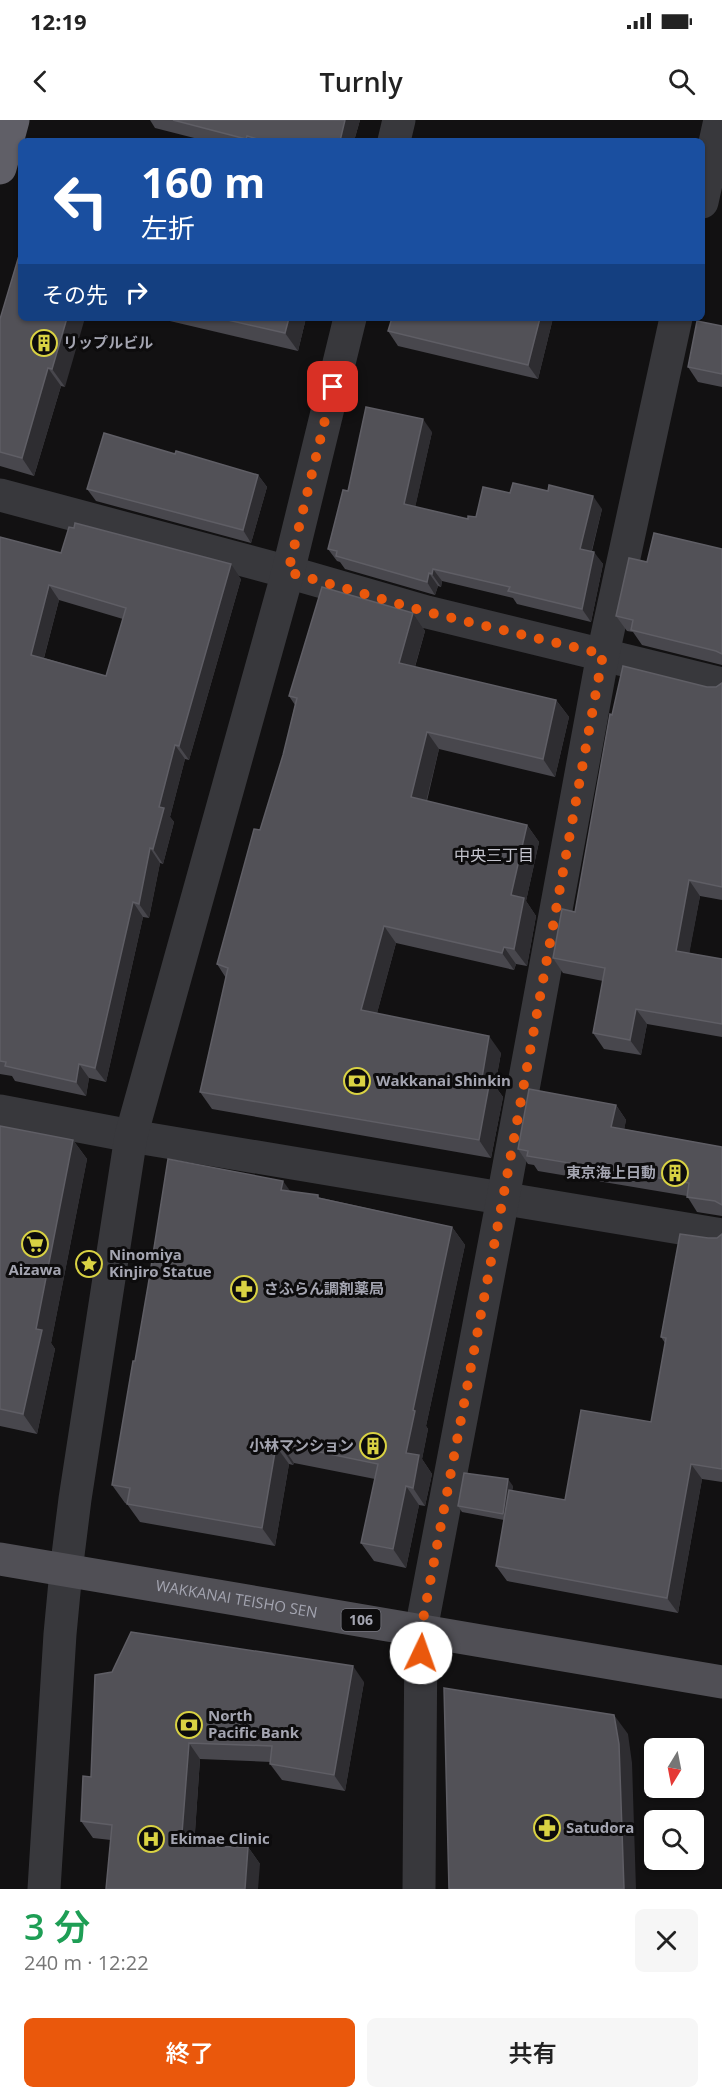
<!DOCTYPE html>
<html lang="ja">
<meta charset="utf-8">
<style>
:root{--surface:#fff;--page:#f6f6f6;--text:#222;--muted:#767676;--accent:#ea580c}
body{margin:0;font-family:"Open Sans","Noto Sans JP",sans-serif;background:var(--page);color:var(--text);height:100vh;display:flex;flex-direction:column;font-size:22px;white-space:nowrap}
*{box-sizing:border-box;margin:0}
p{font-size:20px;color:var(--muted)}
.icon{flex:none;width:33px;height:33px;fill:none;stroke:currentColor;stroke-width:2;stroke-linecap:round;stroke-linejoin:round}
.map{position:relative;height:1769px;overflow:hidden}
.sheet{display:flex;flex-direction:column;background:var(--surface);flex:1}
.sheet>*{flex:none}
.banner{position:absolute;left:18px;top:18px;width:687px;height:183px;border-radius:9px;box-shadow:0 2px 4px #0004;background:#1a4fa0;color:#fff;overflow:hidden}
.needle{width:39px;rotate:190deg}
.controls{position:absolute;left:644px;top:1618px;display:grid;gap:12px}
.controls a{display:grid;place-items:center;width:60px;height:60px;border-radius:9px;background:var(--surface);box-shadow:0 2px 4px #0004;font-size:30px}
.pin{position:absolute;display:grid;place-items:center;width:51px;height:51px;color:#fff;margin:-26px;border-radius:12px;box-shadow:0 3px 9px #0006}
.me{position:absolute;width:66px;margin:-33px;rotate:3deg;stroke-linejoin:round;filter:drop-shadow(0 0 4px #0008)}
.turn{display:flex;align-items:center;gap:21px;height:126px;padding:0 24px;font-size:27px}
.turn .icon{width:78px;height:78px;stroke-width:2.5}
.turn b{display:block;font-size:42px;line-height:51px}
.then{display:flex;align-items:center;height:57px;padding:0 24px;background:#0003;gap:12px;font-size:22px}
.round{display:grid;place-items:center;flex:none;width:63px;height:63px;border-radius:9px;background:var(--page)}
.headline{display:flex;align-items:center;justify-content:space-between;height:102px;padding:0 24px}
h1{font-size:36px;font-weight:600;line-height:45px;color:#1e9e55}
.action{display:flex;gap:12px;margin-top:auto;padding:12px 24px}
.action a{flex:1;height:69px;border-radius:9px;background:var(--accent);color:#fff;font-size:24px;font-weight:600;line-height:69px;text-align:center}
.action a+a{background:var(--page);color:var(--text)}
.status{display:flex;justify-content:space-between;align-items:center;height:42px;padding:0 30px;background:var(--surface);direction:ltr}
.status svg{height:16px;fill:currentColor}
header{display:flex;justify-content:space-between;align-items:center;height:78px;padding:0 24px;background:var(--surface);font-size:27px;font-weight:600}
.map>svg:first-child{display:block}
</style>
<div class="status"><b>12:19</b><svg viewBox="0 0 49 12"><path d="M0 12V9h3v3zM5 12V6h3v6zM10 12V3h3v9zM15 12V0h3v12zM26 1h20v11H26zM47 4h2v5h-2z"/></svg></div>
<header><svg class="icon" aria-label="back" viewBox="0 0 24 24"><path d="M15 5l-7 7 7 7"/></svg>Turnly<svg class="icon" aria-label="search" viewBox="0 0 24 24"><circle cx="10" cy="10" r="6"/><path d="M15 15l6 6"/></svg></header>
<div class="map">
<svg width="722" height="1769" viewBox="0 0 722 1769">
<rect width="100%" height="100%" fill="#121112"/>
<g fill="none" stroke-linecap="round" stroke-linejoin="round">
<g stroke="#38383c" stroke-width="33">
<path d="M394 21 399 0"/>
<path d="M702 82 720 0"/>
<path d="M0 375 288 452 427 492 722 564"/>
<path d="M0 991 131 1016 722 1115"/>
<path d="M44 1769 60 1514 66 1451 75 1379 131 1016 288 452 350 198"/>
<path d="M419 1769 421 1510 503 1078 603 534 676 198"/>
</g>
<path stroke="#504f55" stroke-width="33" id="s1" d="M0 1439 722 1562"/>
<path stroke="#605f67" stroke-width="33" d="M0 48 13 0"/>
</g>
<g fill="#48474d" fill-rule="evenodd">
<path d="M150 0H360L354 21H206L155 8Z"/>
<path d="M21 129 65 267 61 266 34 356 0 346V199Z"/>
<path d="M157 198H306L298 231Z"/>
<path d="M392 198H553L538 259 398 226 388 211Z"/>
<path d="M722 206V267L698 262 688 247Z"/>
<path d="M432 312 415 387 468 399 476 397 510 373 602 389 592 431 603 444 591 502 517 484 513 478 442 461 441 467 438 466 435 475 345 449 340 442 337 441 328 429 348 371Z"/>
<path d="M175 334 258 355 267 367 251 423 96 381 87 369Z"/>
<path d="M0 417 61 433 241 459 189 640 185 639 170 697 174 702 163 744 160 743 149 798 143 797 106 962 89 958 86 976 15 961 12 956 0 954ZM59 480 123 499 106 556 44 538Z"/>
<path d="M722 429V545L642 525 633 512 627 511 616 496 647 442Z"/>
<path d="M413 493 425 511 415 547 556 580 569 597 555 657 439 629 427 681 527 705 539 722 526 781 536 796 527 846 516 844 514 850 396 823 377 893 501 933 495 966 503 977 491 1038 212 989 200 972 226 858 217 844 260 710 283 635 295 585 289 576Z"/>
<path d="M722 563V780L700 776 689 833 722 839V917L647 904 641 935 604 929 593 913 603 861 563 853 553 838 575 792 612 595 707 567H716Z"/>
<path d="M616 985 626 1000 624 1009 722 1027V1096L697 1092 687 1076 538 1051 534 1045 528 1044 518 1029Z"/>
<path d="M0 1006 73 1020 87 1039 51 1223 55 1229 37 1314 0 1306Z"/>
<path d="M290 1071 452 1107 465 1125 426 1306 428 1309 422 1339 432 1354 425 1386 419 1385 406 1448 374 1441 361 1423 375 1359 294 1343 293 1345 289 1344 275 1426 140 1402 127 1384 125 1383 112 1365 135 1241Z"/>
<path d="M722 1114V1362L702 1359 678 1493 507 1461 496 1446 504 1400 462 1392 458 1386 513 1366 512 1371 565 1380 651 1302 665 1223 661 1217 708 1118H717Z"/>
<path d="M364 1562 345 1671 282 1660 270 1644 271 1642 200 1639 194 1726 248 1727 260 1744 111 1720 93 1718 81 1701 91 1657Z"/>
</g>
<g fill="#2e2d31">
<path d="M345 0H360L354 21H340Z"/>
<path d="M67 198H85L65 267 52 249Z"/>
<path d="M289 198H306L298 231 285 213Z"/>
<path d="M540 198H553L538 259 528 245Z"/>
<path d="M48 248 61 266 34 356 22 338Z"/>
<path d="M423 299 432 312 413 397 404 384Z"/>
<path d="M258 355 267 367 251 423 243 410Z"/>
<path d="M593 376 602 389 589 441 580 429Z"/>
<path d="M594 432 603 444 591 502 582 489Z"/>
<path d="M231 444 241 459 189 640 179 626Z"/>
<path d="M433 449 442 461 441 467 432 454Z"/>
<path d="M429 453 438 466 435 475 427 462Z"/>
<path d="M49 465 59 480 41 549 31 535Z"/>
<path d="M413 493 425 511 411 560 399 543Z"/>
<path d="M556 580 569 597 555 657 543 639Z"/>
<path d="M427 612 439 629 423 694 411 677Z"/>
<path d="M175 625 185 639 170 697 174 702 163 744 153 729 159 687Z"/>
<path d="M527 705 539 722 526 781 536 796 527 846 514 829 511 775Z"/>
<path d="M150 728 160 743 149 798 139 784Z"/>
<path d="M689 760 700 776 687 846 676 831Z"/>
<path d="M133 782 143 797 106 962 95 948Z"/>
<path d="M384 806 396 823 373 908 361 890Z"/>
<path d="M504 827 516 844 514 850 502 833Z"/>
<path d="M636 889 647 904 641 935 630 920Z"/>
<path d="M489 916 501 933 495 966 503 977 491 1038 479 1020 482 958Z"/>
<path d="M79 944 89 958 86 976 76 962Z"/>
<path d="M616 985 626 1000 622 1022 611 1007Z"/>
<path d="M73 1020 87 1039 51 1223 55 1229 37 1314 23 1294 36 1209Z"/>
<path d="M283 1061 296 1079 281 1070Z"/>
<path d="M452 1107 465 1125 426 1306 428 1309 422 1339 432 1354 425 1386 413 1368 406 1333 413 1290Z"/>
<path d="M281 1324 294 1343 293 1345 281 1327Z"/>
<path d="M276 1326 289 1344 275 1426 262 1408Z"/>
<path d="M691 1344 702 1359 678 1493 667 1478Z"/>
<path d="M508 1359 513 1366 507 1400 503 1394Z"/>
<path d="M406 1366 419 1385 406 1448 393 1429Z"/>
<path d="M353 1546 364 1562 345 1671 334 1655Z"/>
<path d="M614 1595 628 1614 632 1643 636 1769H624Z"/>
<path d="M189 1623 200 1639 193 1742 181 1726Z"/>
<path d="M248 1727 260 1744 258 1769H245Z"/>
</g>
<g fill="#525157" stroke="#5f5e65" stroke-width="1.5" fill-rule="evenodd">
<path d="M173 0H345L340 21H265L247 16 246 19Z"/>
<path d="M21 129V198H67L52 249 48 248 22 338 0 332V199Z"/>
<path d="M219 198H289L285 213Z"/>
<path d="M392 198H540L528 245 388 211Z"/>
<path d="M697 201 722 206V254L688 247Z"/>
<path d="M366 287 423 299 404 384 468 399V396L476 397 483 367 510 373 513 363 548 371 549 365 593 376 580 429 594 432 582 489 508 471 510 467 433 449 432 454 429 453 427 462 336 436 337 431 328 429 343 370 348 371Z"/>
<path d="M104 313 175 334 176 331 258 355 243 410 87 369Z"/>
<path d="M75 403 231 444 179 626 175 625 159 687 164 688 153 729 150 728 139 784 133 782 95 948 79 944 76 962 5 946 6 942 0 941V417L61 433 69 407 74 408ZM49 465 126 488 106 556 31 535Z"/>
<path d="M654 413 722 429V534L716 531 631 510 633 500 616 496 629 438 647 442Z"/>
<path d="M322 467 413 493 399 543 556 580 543 639 427 612 411 677 527 705 511 775 524 778 514 829 504 827 502 833 384 806 361 890 489 916 482 958 490 960 479 1020 200 972 228 848 217 844 254 709 260 710 283 635 297 578 289 576Z"/>
<path d="M623 546 707 567H716L722 563V767L689 760 676 831 722 839V904L636 889 630 920 593 913 605 848 553 838 562 789 575 792 610 594 612 595Z"/>
<path d="M529 969 616 985 611 1007 722 1027V1085L715 1081 687 1077 689 1063 527 1036 528 1031 518 1029Z"/>
<path d="M0 1006 73 1020 36 1209 42 1210 23 1294 0 1289Z"/>
<path d="M168 1039 283 1061 281 1070 318 1075V1078L452 1107 413 1290 415 1291 406 1333 419 1335 413 1368 406 1366 393 1429 361 1423 378 1344 281 1324V1327L276 1326 262 1408 127 1384 130 1368 112 1365 133 1241H135L148 1166Z"/>
<path d="M680 1114 708 1118H717L722 1114V1349L691 1344 667 1478 496 1446 509 1370 565 1380 581 1290 651 1302 666 1218 661 1217Z"/>
<path d="M464 1353 508 1359 503 1394 458 1386Z"/>
<path d="M131 1512 353 1546 334 1655 270 1644 272 1626 189 1623 181 1726 248 1727 245 1769H106L112 1705 81 1701 83 1656 91 1657 95 1555 112 1552Z"/>
<path d="M444 1568 614 1595 619 1624 624 1769H449Z"/>
</g>
<g fill="none" stroke-linecap="round" stroke-linejoin="round">
<path stroke="#ea580c" stroke-width="10" stroke-dasharray="0 18" d="M333 267 288 452 427 492 603 534 503 1078 421 1510V1533"/>
</g>
<defs>
<symbol id="building-ring" viewBox="-11 -11 22 22"><circle r="9.5" fill="#0d0c0d" stroke="#d9d243" stroke-width="1.5"/><path d="M-4-6H4V6H1V3H-1V6H-4ZM-2.5-4.3h1.7v1.8h-1.7ZM.8-4.3h1.7v1.8H.8ZM-2.5-1h1.7V.8h-1.7ZM.8-1h1.7V.8H.8Z" fill="#d9d243"/></symbol>
<symbol id="bank-ring" viewBox="-11 -11 22 22"><circle r="9.5" fill="#0d0c0d" stroke="#d9d243" stroke-width="1.5"/><path d="M-6-4H6V4H-6ZM0-2.3a2.3 2.3 0 1 0 0 4.6a2.3 2.3 0 1 0 0-4.6Z" fill="#d9d243"/></symbol>
<symbol id="supermarket-ring" viewBox="-11 -11 22 22"><circle r="9.5" fill="#0d0c0d" stroke="#d9d243" stroke-width="1.5"/><path d="M-6-5.5h2.5l.6 2H6L4.5 2H-2.5L-4.4-4H-6ZM-1.5 3.2a1.3 1.3 0 1 0 .1 0ZM3 3.2a1.3 1.3 0 1 0 .1 0Z" fill="#d9d243"/></symbol>
<symbol id="sight-ring" viewBox="-11 -11 22 22"><circle r="9.5" fill="#0d0c0d" stroke="#d9d243" stroke-width="1.5"/><path d="M0-6L1.8-2.2L6-1.7L2.9 1.2L3.7 5.4L0 3.3L-3.7 5.4L-2.9 1.2L-6-1.7L-1.8-2.2Z" fill="#d9d243"/></symbol>
<symbol id="pharmacy-ring" viewBox="-11 -11 22 22"><circle r="9.5" fill="#0d0c0d" stroke="#d9d243" stroke-width="1.5"/><path d="M-2-6h4v4h4v4h-4v4h-4v-4h-4v-4h4Z" fill="#d9d243"/></symbol>
<symbol id="hospital-ring" viewBox="-11 -11 22 22"><circle r="9.5" fill="#0d0c0d" stroke="#d9d243" stroke-width="1.5"/><path d="M-5-5h3v3.5h4V-5h3V5h-3V1.5h-4V5h-3Z" fill="#d9d243"/></symbol>
</defs>
<g fill-rule="evenodd">
<use href="#building-ring" x="29" y="208" width="30" height="30"/>
<use href="#bank-ring" x="342" y="946" width="30" height="30"/>
<use href="#building-ring" x="660" y="1038" width="30" height="30"/>
<use href="#supermarket-ring" x="20" y="1109" width="30" height="30"/>
<use href="#sight-ring" x="74" y="1129" width="30" height="30"/>
<use href="#pharmacy-ring" x="229" y="1154" width="30" height="30"/>
<use href="#building-ring" x="358" y="1311" width="30" height="30"/>
<use href="#bank-ring" x="174" y="1590" width="30" height="30"/>
<use href="#pharmacy-ring" x="532" y="1693" width="30" height="30"/>
<use href="#hospital-ring" x="136" y="1704" width="30" height="30"/>
</g>
<g text-anchor="middle" stroke-width="6" stroke-linejoin="round" paint-order="stroke">
<rect fill="#0d0c0d" stroke="#777780" stroke-width="1.5" x="341.5" y="1489" width="39" height="22" rx="4.5"/>
<g font-size="14" font-weight="bold" fill="#a4a5b1">
<text x="361" y="1505">106</text>
</g>
<g font-size="15" font-weight="bold" fill="#a4a5b1" stroke="#0d0c0d" text-anchor="start">
<text x="63" y="228">リップルビル</text>
<text x="376" y="966">Wakkanai Shinkin</text>
<text x="656" y="1058" text-anchor="end">東京海上日動</text>
<text x="109" y="1140">Ninomiya<tspan x="109" dy="17">Kinjiro Statue</tspan></text>
<text x="35" y="1155" text-anchor="middle">Aizawa</text>
<text x="264" y="1174">さふらん調剤薬局</text>
<text x="354" y="1331" text-anchor="end">小林マンション</text>
<text x="208" y="1601">North<tspan x="208" dy="17">Pacific Bank</tspan></text>
<text x="566" y="1713">Satudora</text>
<text x="170" y="1724">Ekimae Clinic</text>
</g>
<g font-size="15" fill="#a4a5b1" stroke="#0d0c0d">
<text dy="5" stroke="none"><textPath href="#s1" startOffset="240">WAKKANAI TEISHO SEN</textPath></text>
</g>
<g font-size="16" fill="#c5c5ce" stroke="#0d0c0d">
<text x="494" y="741">中央三丁目</text>
</g>
</g>
</svg>
<div class="controls">
<a><svg class="needle" viewBox="-14 -14 28 28"><path d="M0-13l5 13h-10z" fill="#e53935"/><path d="M0 13l5-13h-10z" fill="#767676"/></svg></a>
<a><svg class="icon" aria-label="search" viewBox="0 0 24 24"><circle cx="10" cy="10" r="6"/><path d="M15 15l6 6"/></svg></a>
</div>
<div class="pin" style="left:333px;top:267px;background:#d93025"><svg class="icon" aria-label="arrive" viewBox="0 0 24 24"><path d="M6 21V4h12l-3 4 3 4H6"/></svg></div>
<svg class="me" style="left:421px;top:1533px" viewBox="-20 -20 40 40"><circle r="19" fill="#fff"/><path d="M0-13L10 11 0 6-10 11z" fill="#ea580c"/></svg>
<div class="banner">
<div class="turn"><svg class="icon" aria-label="left" viewBox="0 0 24 24"><path d="M17 20v-9H6M10 6l-5 5 5 5"/></svg><div><b>160 m</b>左折</div></div>
<div class="then">その先<svg class="icon" aria-label="right" viewBox="0 0 24 24"><path d="M7 20v-9h11M14 6l5 5-5 5"/></svg></div>
</div>
</div>
<section class="sheet">
<div class="headline"><div><h1>3 分</h1><p>240 m · 12:22</p></div><a class="round"><svg class="icon" aria-label="close" viewBox="0 0 24 24"><path d="M6 6l12 12M18 6L6 18"/></svg></a></div>
<div class="action"><a>終了</a><a>共有</a></div>
</section>
